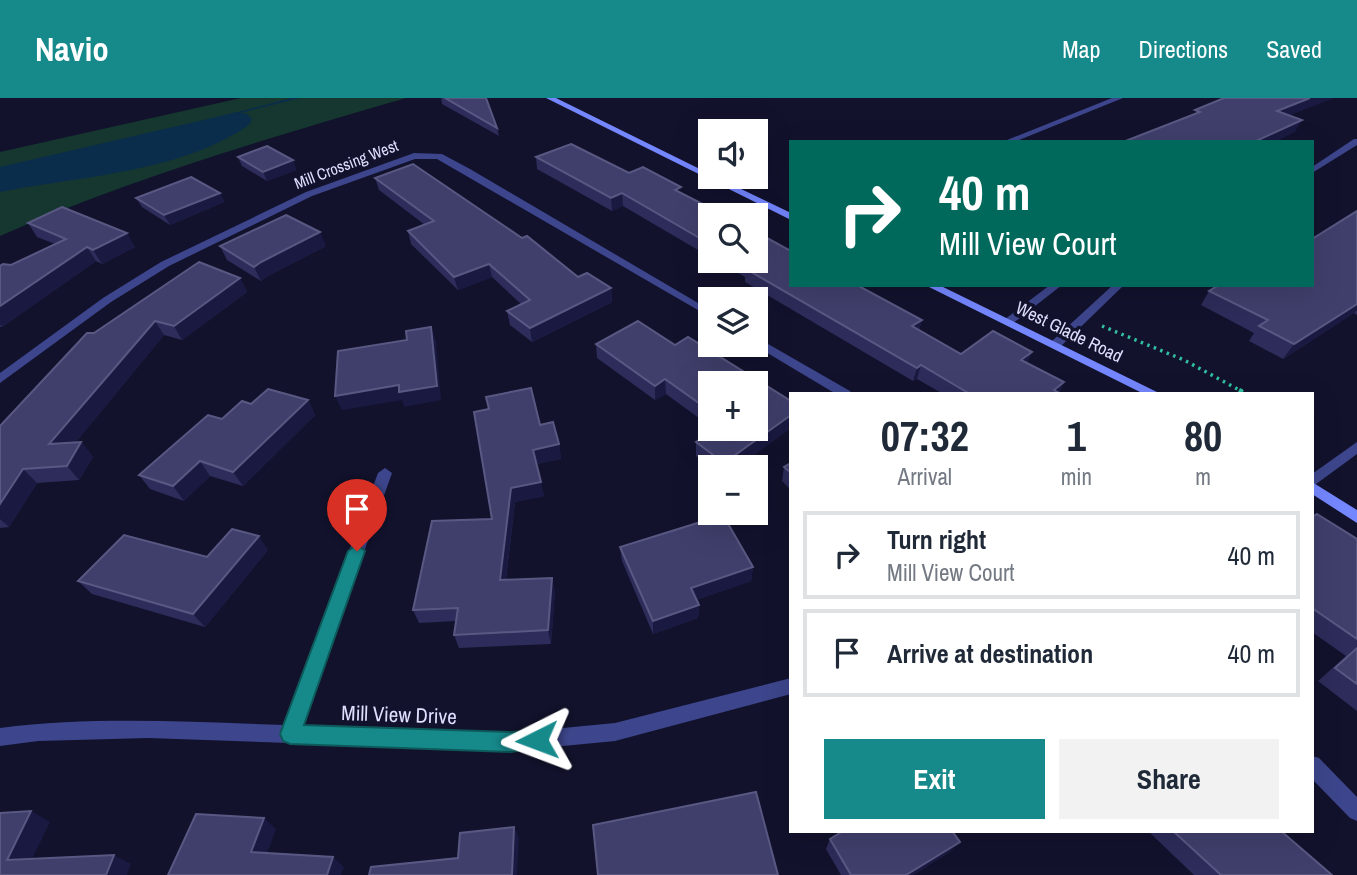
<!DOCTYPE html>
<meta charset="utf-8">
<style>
:root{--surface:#fff;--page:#f2f2f3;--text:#1f2937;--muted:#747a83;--line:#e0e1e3;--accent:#16898b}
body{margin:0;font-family:"Archivo Narrow",sans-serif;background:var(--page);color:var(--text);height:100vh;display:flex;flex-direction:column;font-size:26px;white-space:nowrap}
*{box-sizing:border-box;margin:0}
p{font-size:23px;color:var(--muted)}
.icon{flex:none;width:38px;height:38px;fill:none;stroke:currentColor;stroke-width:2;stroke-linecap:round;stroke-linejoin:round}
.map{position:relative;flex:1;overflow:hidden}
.side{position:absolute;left:789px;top:294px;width:525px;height:441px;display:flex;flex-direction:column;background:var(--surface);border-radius:0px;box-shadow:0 7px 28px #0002}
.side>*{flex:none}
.banner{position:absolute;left:789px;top:42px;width:525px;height:147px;border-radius:0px;box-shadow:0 7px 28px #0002;background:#00695c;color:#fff;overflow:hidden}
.tools{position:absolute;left:698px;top:21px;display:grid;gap:14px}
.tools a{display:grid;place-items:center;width:70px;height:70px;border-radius:0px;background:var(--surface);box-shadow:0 7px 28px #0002;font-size:35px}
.pin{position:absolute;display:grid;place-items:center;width:60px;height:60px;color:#fff;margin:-72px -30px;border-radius:50% 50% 50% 0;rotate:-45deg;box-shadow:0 0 7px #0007}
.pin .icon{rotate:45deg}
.me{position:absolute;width:77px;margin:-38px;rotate:267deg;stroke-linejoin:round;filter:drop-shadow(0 0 5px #0008)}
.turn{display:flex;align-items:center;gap:24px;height:147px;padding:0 35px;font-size:32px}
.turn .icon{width:91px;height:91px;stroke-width:2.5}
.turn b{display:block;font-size:49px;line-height:60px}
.eta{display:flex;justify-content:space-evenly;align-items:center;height:119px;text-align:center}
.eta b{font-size:42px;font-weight:800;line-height:49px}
.cta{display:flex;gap:14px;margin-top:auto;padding:14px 35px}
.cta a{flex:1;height:80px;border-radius:0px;background:var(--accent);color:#fff;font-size:28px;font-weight:800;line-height:80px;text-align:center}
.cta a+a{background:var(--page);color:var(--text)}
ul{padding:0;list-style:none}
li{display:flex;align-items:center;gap:21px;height:88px;margin:0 14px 10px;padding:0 21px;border:4px solid var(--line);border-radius:0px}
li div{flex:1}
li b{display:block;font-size:26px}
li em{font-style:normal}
header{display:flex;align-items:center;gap:42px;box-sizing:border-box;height:98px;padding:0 35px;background:var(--accent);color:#fff}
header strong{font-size:33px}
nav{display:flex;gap:38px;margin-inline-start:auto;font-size:24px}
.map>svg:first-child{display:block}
</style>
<header>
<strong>Navio</strong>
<nav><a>Map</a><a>Directions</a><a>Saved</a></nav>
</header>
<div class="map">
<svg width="1357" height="777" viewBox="0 0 1357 777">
<rect width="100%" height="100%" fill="#12122d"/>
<path fill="#153730" d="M241 0H406C269 40 131 80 0 138V54Z"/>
<path fill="#0b2d4c" d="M238 14 247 16 252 21 249 27C179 75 81 78 0 94V69Z"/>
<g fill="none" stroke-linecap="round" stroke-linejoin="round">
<path fill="#0b2d4c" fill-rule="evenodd" d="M292 0H300L228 18 226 17Z"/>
<path stroke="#31bfa1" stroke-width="3.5" stroke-dasharray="2.5 4.5" stroke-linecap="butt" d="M1102 228 1184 262 1243 294"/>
<path stroke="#31bfa1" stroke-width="4.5" stroke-dasharray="3.5 5" stroke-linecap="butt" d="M1239 292 1247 296"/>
<g fill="#3d468c" fill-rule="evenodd">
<path d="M1112 0H1123L1014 44H1002Z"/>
<path d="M1354 41H1357V47L1312 75V69Z"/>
<path d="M414 55 442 56 470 71 710 212V219L437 61H415L312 98 169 168 111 204 0 285V275L103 200 161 164 306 94Z"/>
<path d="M1050 187H1062L1012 226H1004V222Z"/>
<path d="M1113 187H1124L1060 249H1052V243Z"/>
<path d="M756 239 850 293 852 296H836L754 247H756Z"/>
<path d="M1357 344V356L1312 389V376Z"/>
<path d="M385 370 392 375 302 628 511 635 615 625 791 580V596L615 643 511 653 148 640 38 643 0 648V630C94 618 190 624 284 627L378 375Z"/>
<path d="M1312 658 1319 660 1357 699V723L1350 720 1312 681Z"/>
</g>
<g fill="#7587ff" fill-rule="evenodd">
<path d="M546 0H556L710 76V79H716L791 115V122Z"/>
<path d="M925 187H939L1161 296H1144Z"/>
<path d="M1312 384 1357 412V425L1312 396Z"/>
</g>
</g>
<g fill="#2d2c5a">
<path d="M441 0H486L497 30 499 38 442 6Z"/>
<path d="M238 59 293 62 296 72 267 83 242 68Z"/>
<path d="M536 59 629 75 681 95 710 117V159L623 108 612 113 537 71Z"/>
<path d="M375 80 578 179 611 190 612 204 532 244 510 227 507 213 521 206 492 179 458 192 411 146 408 133 425 127 379 92Z"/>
<path d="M220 95 224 104 170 127 142 109 136 100Z"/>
<path d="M1357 113V217L1354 215 1283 261 1249 243 1254 235 1201 207 1209 193 1312 187Z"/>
<path d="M28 125 135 149 102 166 96 163 2 229H0V168L11 167 55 146 37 139Z"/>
<path d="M220 148H326L268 178 261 183 227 162Z"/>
<path d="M718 163H756L922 222 919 232 961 256 1032 254 1027 265 1064 284 1059 295 1061 296H943L917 281 913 283 745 184V179Z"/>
<path d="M240 180 247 194 182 242 164 237 75 345 81 344 93 359 79 382 37 385 9 429 0 430V328L94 235Z"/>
<path d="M596 246 675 247 791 303V330L737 369H710L696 358V344L715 331H714H756L710 285V328L666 296 655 302 597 260Z"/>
<path d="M308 302 315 317 243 388 210 378 184 403 150 391 139 377 222 321 251 306Z"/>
<path d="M540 327 559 346 561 361 536 366 544 398 515 404 506 482 555 493 551 546 459 550 454 537 456 523 419 525 413 512 492 421Z"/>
<path d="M791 365V392L782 383 784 369Z"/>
<path d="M1312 419 1357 441V613L1318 583 1346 558 1312 534Z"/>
<path d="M620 449 753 469 751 483 696 502 699 507 698 520 653 536 622 463Z"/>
<path d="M268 452 205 529 92 496 78 483Z"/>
<path d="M1148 733H1281L1332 777H1194Z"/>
<path d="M830 741 951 753 913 777H841L826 751Z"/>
</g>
<g fill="#1a1941">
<path d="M1310 0H1334L1270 25 1277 13Z"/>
<path d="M1302 22 1295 34 1275 44H1254Z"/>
<path d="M293 62 296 72 267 83 263 74Z"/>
<path d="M220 95 224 104 170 127 164 117Z"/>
<path d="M622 95 623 108 612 113 611 100Z"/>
<path d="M320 134 326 148 268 178 261 183 254 169 261 164Z"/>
<path d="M127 135 135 149 102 166 93 152Z"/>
<path d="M87 149 96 163 2 229 0 226V208Z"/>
<path d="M489 166 492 179 458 192 454 179Z"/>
<path d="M240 180 247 194 182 242 174 228Z"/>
<path d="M611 190 612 204 532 244 530 230Z"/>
<path d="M1357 206V212L1354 215 1283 261 1294 246Z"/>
<path d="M922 222 918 235 912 228Z"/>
<path d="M155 223 164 237 62 361 49 346Z"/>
<path d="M431 229 436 243 441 302 404 309 402 302 342 312 335 298 399 287Z"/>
<path d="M1032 254 1026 267 1021 262Z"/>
<path d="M921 267 917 281 913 283 917 270Z"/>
<path d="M665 281 666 296 655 302V288Z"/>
<path d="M1064 284 1058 296 1054 292Z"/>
<path d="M308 302 315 317 243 388 233 374Z"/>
<path d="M791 317V330L737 369H724V365Z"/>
<path d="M81 344 93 359 79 382 67 368Z"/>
<path d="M559 346 561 361 536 366 533 352Z"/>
<path d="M200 363 210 378 184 403 173 388Z"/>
<path d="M23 371 37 385 9 429 0 421V406Z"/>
<path d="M541 384 544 398 515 404 504 496 500 482 511 390Z"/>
<path d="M259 438 268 452 205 529 193 516Z"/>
<path d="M753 469 751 483 690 504 691 490Z"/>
<path d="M552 480 555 493 551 546 548 532Z"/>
<path d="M699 507 698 520 653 536V523Z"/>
<path d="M31 713 50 724 27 771 7 762Z"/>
<path d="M264 720 276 731 264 764 251 754Z"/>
<path d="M514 729 519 739 517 777H512Z"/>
<path d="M960 744 951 753 913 777H906Z"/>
<path d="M114 757 131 766 127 777H106Z"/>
<path d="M333 759 344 769 341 777H327Z"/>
</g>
<g fill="#403f6c" stroke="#595883" stroke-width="2">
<path d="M445 0H486L497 30Z"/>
<path d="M1224 0H1310L1277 13 1302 22 1254 44H1123L1200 14 1195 12Z"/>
<path d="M571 46 629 75 643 69 681 89 675 92 724 117H710V146L622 95 611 100 536 59Z"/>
<path d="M267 48 293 62 263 74 238 59Z"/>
<path d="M413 66 522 140 527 138 578 179 587 175 611 190 530 230 507 213 530 202 489 166 454 179 408 133 434 123 375 80Z"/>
<path d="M191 79 220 95 164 117 136 100Z"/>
<path d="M62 109 127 135 93 152 87 149 0 208V168L3 166 11 167 66 141 28 125Z"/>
<path d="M1357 113V206L1294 246 1259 228 1268 222 1209 193 1219 187H1312V141Z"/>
<path d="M286 117 320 134 261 164 254 169 220 148Z"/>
<path d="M756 134 791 153V187H857L922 222 912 228 961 256 993 233 1032 254 1021 262 1064 284 1054 292 1061 296H970L921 267 917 270 746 171 751 168 741 163H756Z"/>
<path d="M199 164 240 180 174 228 155 223 49 346 81 344 67 368 23 371 0 406V328L87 235H94Z"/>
<path d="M638 223 675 247 688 239 791 303V317L724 365 696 344 715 331H756V285H710V313L665 281 655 288 596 246Z"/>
<path d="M431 229 437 288 399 294V287L335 298 338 253 407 242 406 233Z"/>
<path d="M531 290 540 327 553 324 559 346 533 352 541 384 511 390 500 482 552 480 548 532 454 537 458 510 413 512 432 423 492 421 474 314 489 311 486 299Z"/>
<path d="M268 291 308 302 233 374 200 363 173 388 139 377 208 317 222 321 242 303 251 306Z"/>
<path d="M791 365V375L784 369Z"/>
<path d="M1317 416 1357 441V541L1312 510V419Z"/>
<path d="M723 417 753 469 691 490 699 507 653 523 620 449Z"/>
<path d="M232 431 259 438 193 516 78 483 124 437 207 459Z"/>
<path d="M1357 550V586L1335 570Z"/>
<path d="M756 694 778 777H598L593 727Z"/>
<path d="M31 713 7 762 114 757 106 777H0V715Z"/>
<path d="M196 716 264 720 251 754 333 759 327 777H168Z"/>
<path d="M514 729 512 777H369L371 769 458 760 460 735Z"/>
<path d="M843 733H952L960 744 906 777H851L830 741Z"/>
<path d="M1173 733H1281L1332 777H1221Z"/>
</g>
<path fill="#16898b" stroke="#0e595a" stroke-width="2" d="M357 446 365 453 304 627 511 634 537 632 544 634 547 642 544 649 511 654 290 646 283 643 280 636 348 453Z"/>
<g text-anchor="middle" stroke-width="7" stroke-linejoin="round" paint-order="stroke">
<g font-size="16" fill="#dedfff" stroke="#12122d">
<text transform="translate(346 66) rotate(-21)" y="6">Mill Crossing West</text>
</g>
<g font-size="18" fill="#dedfff" stroke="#12122d">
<text transform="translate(1069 234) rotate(26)" y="6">West Glade Road</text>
</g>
<g font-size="21" fill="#dedfff" stroke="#12122d">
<text transform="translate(399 617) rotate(2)" y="7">Mill View Drive</text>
</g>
</g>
</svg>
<div class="tools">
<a><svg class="icon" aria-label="sound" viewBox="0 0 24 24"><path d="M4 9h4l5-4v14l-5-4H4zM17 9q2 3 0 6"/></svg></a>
<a><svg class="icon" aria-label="search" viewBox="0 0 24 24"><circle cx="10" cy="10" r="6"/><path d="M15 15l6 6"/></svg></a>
<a><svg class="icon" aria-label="layers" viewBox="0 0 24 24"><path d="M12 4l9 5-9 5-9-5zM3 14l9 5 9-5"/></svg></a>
<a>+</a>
<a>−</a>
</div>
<div class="pin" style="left:357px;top:453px;background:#d93025"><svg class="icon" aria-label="arrive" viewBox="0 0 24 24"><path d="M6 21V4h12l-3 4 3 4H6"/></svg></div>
<svg class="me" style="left:537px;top:642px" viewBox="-20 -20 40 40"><path d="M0-17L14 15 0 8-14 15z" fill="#16898b" stroke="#fff" stroke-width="4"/></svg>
<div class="banner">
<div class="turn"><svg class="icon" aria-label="right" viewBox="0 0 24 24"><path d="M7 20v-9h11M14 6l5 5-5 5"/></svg><div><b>40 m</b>Mill View Court</div></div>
</div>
<section class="side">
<div class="eta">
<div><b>07:32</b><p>Arrival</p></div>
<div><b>1</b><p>min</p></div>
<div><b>80</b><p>m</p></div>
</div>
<ul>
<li><svg class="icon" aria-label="right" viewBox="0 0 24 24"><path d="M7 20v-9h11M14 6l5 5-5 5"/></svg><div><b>Turn right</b><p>Mill View Court</p></div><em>40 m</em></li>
<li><svg class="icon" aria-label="arrive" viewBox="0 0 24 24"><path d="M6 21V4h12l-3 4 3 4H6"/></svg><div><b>Arrive at destination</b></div><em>40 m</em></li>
</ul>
<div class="cta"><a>Exit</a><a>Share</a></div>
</section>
</div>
